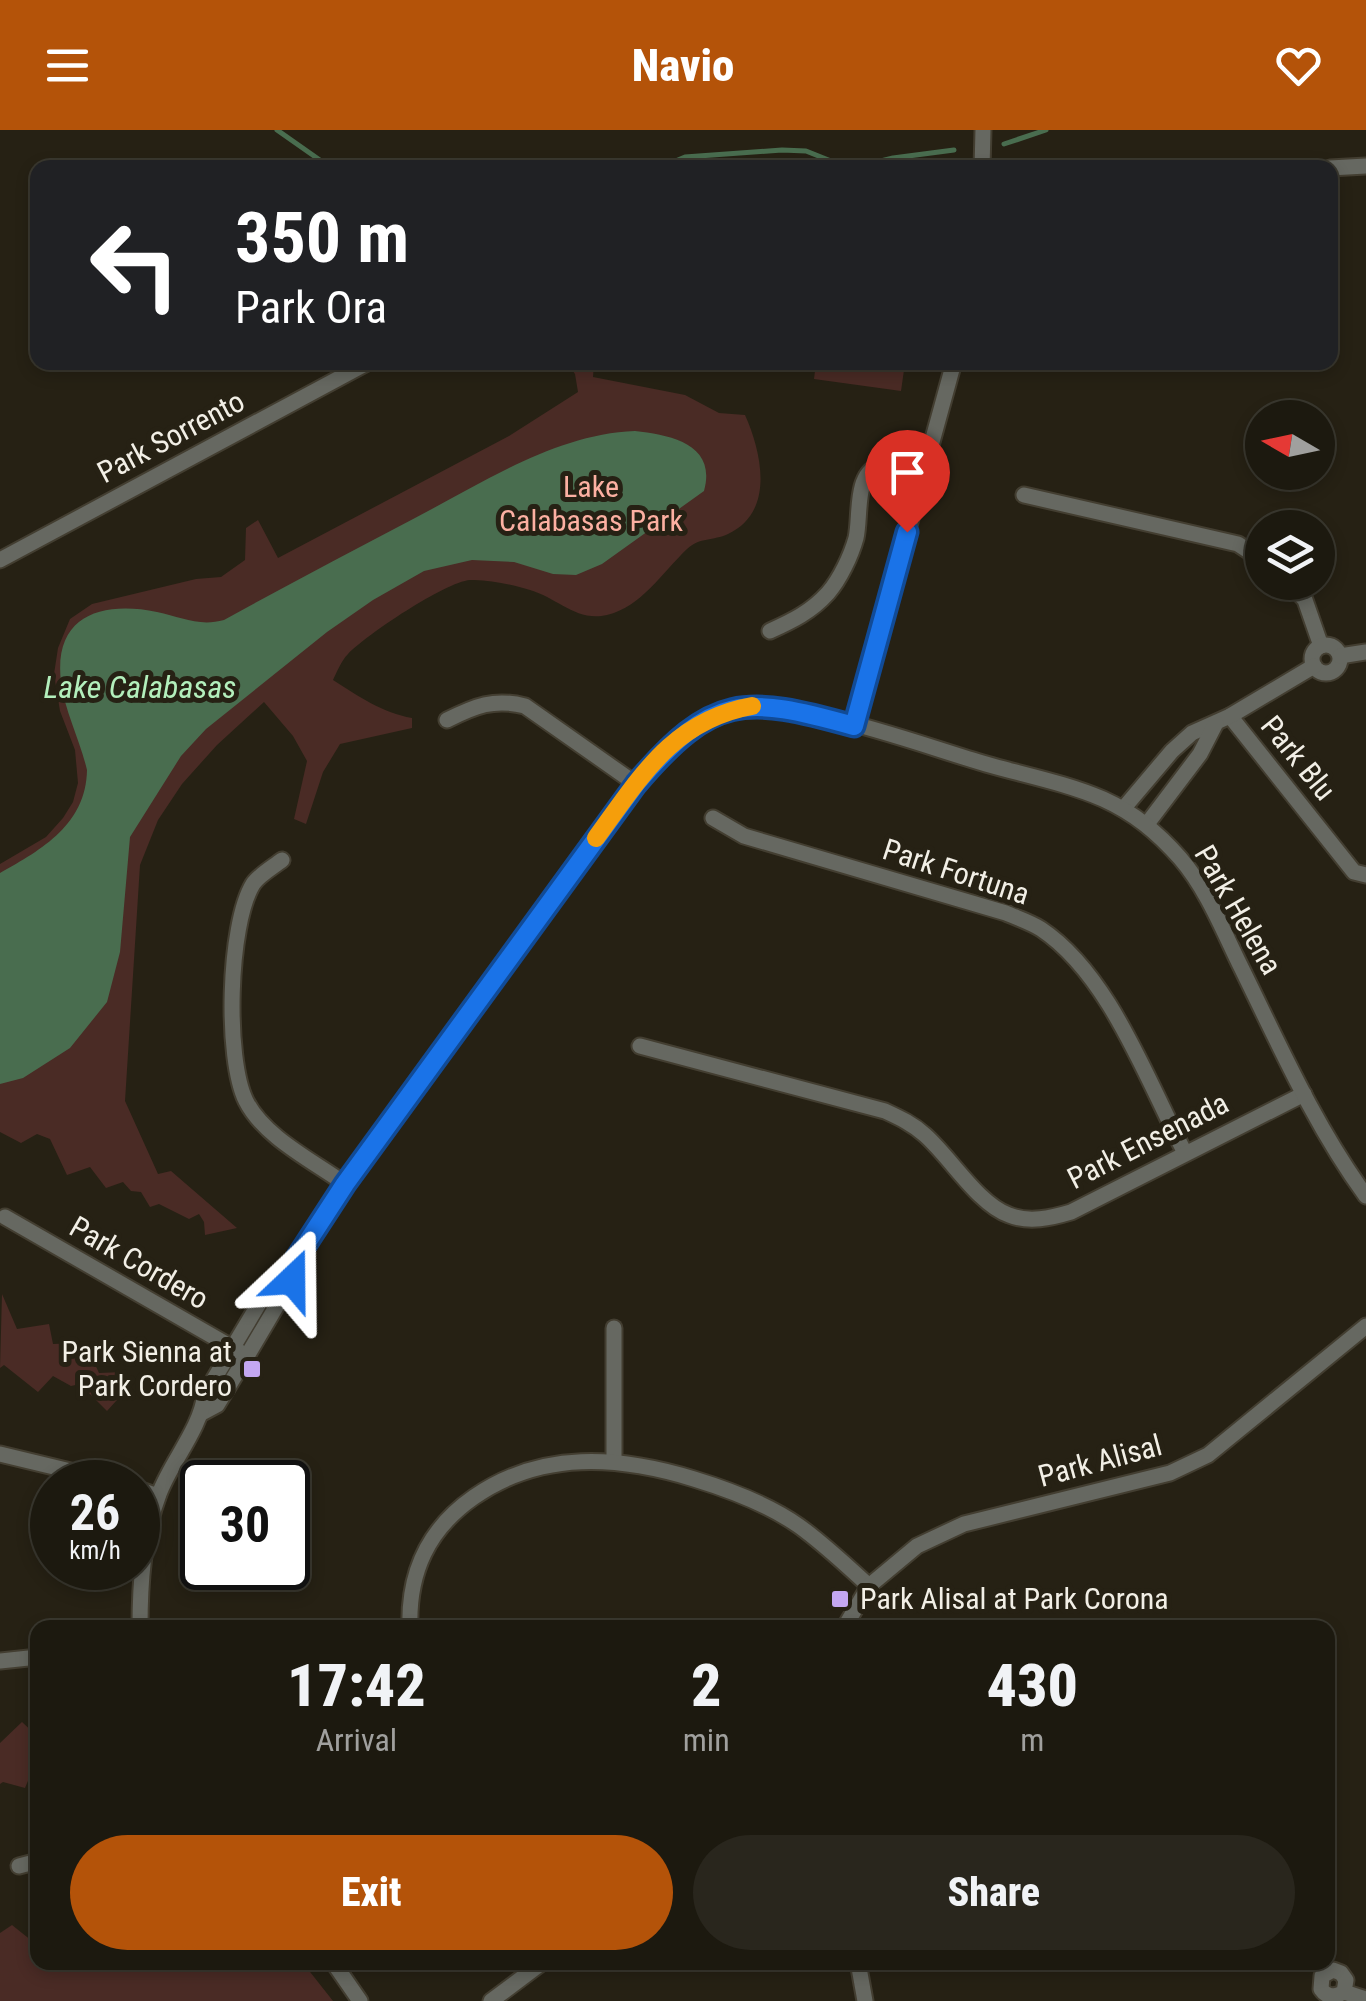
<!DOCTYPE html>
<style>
:root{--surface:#1c190f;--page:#29261d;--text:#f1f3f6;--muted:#a0a09e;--line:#3a382f;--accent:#b45309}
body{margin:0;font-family:"Roboto Condensed",sans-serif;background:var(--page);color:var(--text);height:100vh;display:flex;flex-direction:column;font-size:38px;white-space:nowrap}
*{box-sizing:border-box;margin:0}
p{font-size:32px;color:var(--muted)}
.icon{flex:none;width:55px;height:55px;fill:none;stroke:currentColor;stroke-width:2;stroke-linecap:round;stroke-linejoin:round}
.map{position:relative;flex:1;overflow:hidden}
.panel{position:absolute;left:30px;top:1490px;width:1305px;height:350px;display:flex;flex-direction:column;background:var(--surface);border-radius:20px;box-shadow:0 5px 15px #0003,0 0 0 2px var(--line)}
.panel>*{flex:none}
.banner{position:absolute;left:30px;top:30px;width:1308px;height:210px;border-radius:20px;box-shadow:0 5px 15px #0003,0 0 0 2px var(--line);background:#202124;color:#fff;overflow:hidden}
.needle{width:65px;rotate:279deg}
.controls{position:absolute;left:1245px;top:270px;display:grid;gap:20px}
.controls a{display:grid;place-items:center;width:90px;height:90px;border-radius:50%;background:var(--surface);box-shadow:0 5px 15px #0003,0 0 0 2px var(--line);font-size:50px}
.speed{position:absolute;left:30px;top:1330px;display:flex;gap:20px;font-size:50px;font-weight:700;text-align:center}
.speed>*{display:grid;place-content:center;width:130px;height:130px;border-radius:50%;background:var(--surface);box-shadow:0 5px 15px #0003,0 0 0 2px var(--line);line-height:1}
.speed small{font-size:25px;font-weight:400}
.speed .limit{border:5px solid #111;border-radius:15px;background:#fff;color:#111}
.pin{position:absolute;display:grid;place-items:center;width:85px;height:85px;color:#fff;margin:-102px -42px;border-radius:50% 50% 50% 0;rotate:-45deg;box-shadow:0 0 10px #0007}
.pin .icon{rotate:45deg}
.me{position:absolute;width:110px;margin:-55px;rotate:23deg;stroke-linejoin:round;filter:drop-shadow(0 0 8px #0008)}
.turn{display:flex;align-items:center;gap:35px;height:210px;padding:0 40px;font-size:45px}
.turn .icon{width:130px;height:130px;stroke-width:2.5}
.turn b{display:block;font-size:70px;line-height:85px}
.eta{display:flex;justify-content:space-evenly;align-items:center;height:170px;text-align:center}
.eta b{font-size:60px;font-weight:800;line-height:70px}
.action{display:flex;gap:20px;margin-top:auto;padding:20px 40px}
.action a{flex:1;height:115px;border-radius:60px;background:var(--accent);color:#fff;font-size:40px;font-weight:800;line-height:115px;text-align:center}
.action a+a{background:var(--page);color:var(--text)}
header{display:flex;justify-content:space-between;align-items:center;height:130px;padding:0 40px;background:var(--accent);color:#fff;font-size:45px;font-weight:800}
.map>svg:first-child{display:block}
</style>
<header><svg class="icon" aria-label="menu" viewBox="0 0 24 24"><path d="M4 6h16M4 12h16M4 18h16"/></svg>Navio<svg class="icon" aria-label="heart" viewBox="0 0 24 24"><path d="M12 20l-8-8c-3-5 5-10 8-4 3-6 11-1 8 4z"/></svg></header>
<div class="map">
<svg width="1366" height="1871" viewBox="0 0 1366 1871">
<rect width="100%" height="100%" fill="#262114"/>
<g fill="#4a2b25">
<path d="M567 233H594L593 247 685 265 719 283 745 285C762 323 775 382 728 404 713 411 700 407 687 419 662 443 641 477 607 485 576 492 558 468 530 460 512 455 489 449 470 450 445 452 366 505 348 524 341 531 337 542 333 550 358 566 383 583 412 588V598L340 614 323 642 306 694 294 689 307 631 293 606 264 572 217 615 182 654 158 690 140 735 125 971 158 1044 171 1041 237 1098 205 1105 204 1092 199 1084 189 1089 159 1074 150 1077 141 1062 131 1061 123 1052 106 1058 90 1037 67 1045 50 1009 37 1004 21 1013 0 1002V734L46 707 63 688 73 672 78 653 75 620 60 581 54 544 58 518 70 489 92 474 196 449 221 447 245 430 246 398 258 390 278 428 509 306 578 262 575 244Z"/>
<path d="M816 233H905L901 261 814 249Z"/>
<path d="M2 1164 17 1199 49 1194 53 1214 77 1213 82 1229 93 1230 99 1243 123 1242 125 1261 107 1281 80 1254 71 1256 53 1246 38 1262 4 1235 0 1238Z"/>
<path d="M22 1592 38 1607 37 1639 32 1641 25 1658 3 1652 0 1654V1613Z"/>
<path d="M12 1795 32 1811 37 1810 38 1832 303 1833 333 1871H0V1803Z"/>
</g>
<path fill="#496d4f" d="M635 301C671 305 717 314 704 361L602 434 576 445 553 444 514 432 472 430 424 441 373 470 327 502 206 599 181 626 130 707 120 822 107 872 70 918 23 948 0 954V743C43 719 86 694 87 640 80 610 65 582 61 552 53 485 102 471 157 482 181 487 199 497 224 490 287 455 351 422 415 388 484 352 556 304 635 301Z"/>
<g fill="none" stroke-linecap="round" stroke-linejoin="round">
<g stroke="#496d4f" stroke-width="5">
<path d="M277 0 324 33 340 38"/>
<path d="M1004 14 1046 0"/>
<path d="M483 38H530"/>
<path d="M659 38 685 27 782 20 806 21 841 35 856 37 893 28 954 20"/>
</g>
<defs>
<g id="minor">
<path d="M982 38 983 0"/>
<path d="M1330 38 1366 36"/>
<path d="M1024 365 1238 414 1262 430"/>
<path d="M0 430 369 232"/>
<path d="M1289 452 1305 470 1321 516"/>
<path d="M770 501C792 491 811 482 828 463 840 449 851 426 856 408 861 387 854 346 878 336 892 331 910 337 924 340"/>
<circle cx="1326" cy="529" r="14"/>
<path d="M1340 526 1366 522"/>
<path d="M1230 586 1354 742 1366 745"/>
<path d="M447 590C475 576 494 568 525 576L636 654"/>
<path d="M854 596 954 232"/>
<path d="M1123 679 1172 621 1192 603 1230 586 1314 536"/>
<path d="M713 688 744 706 1006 783C1017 788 1030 792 1041 799 1110 845 1147 951 1185 1023"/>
<path d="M1147 694 1200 624 1216 593"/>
<path d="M282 730C273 737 259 745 253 754 228 795 225 929 246 971 264 1007 313 1031 345 1054"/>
<path d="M640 916 885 981C900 988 913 994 925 1005 951 1028 978 1074 1009 1085 1029 1093 1051 1088 1071 1082L1304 964"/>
<path d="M5 1087 247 1226"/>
<path d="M202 1283 217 1275 247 1226 292 1150 293 1134"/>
<path d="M0 1324 116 1352"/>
<path d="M614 1330V1198"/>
<path d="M138 1359 158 1366"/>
<path d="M140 1498C140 1453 143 1406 159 1364 172 1330 200 1300 205 1264L276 1145 293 1134 345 1054 636 654C662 624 688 589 729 580 794 566 920 615 986 634 1024 645 1066 653 1103 669 1134 683 1157 702 1180 728 1206 758 1222 798 1239 833 1278 912 1314 995 1366 1066"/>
<path d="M410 1498C408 1442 428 1399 474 1367 542 1320 619 1326 694 1349 730 1360 768 1374 799 1396 824 1414 846 1435 869 1456"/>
<path d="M844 1498 869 1456 917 1416 964 1394 1170 1343 1208 1325 1366 1196"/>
<path d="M0 1531 38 1527"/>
<path d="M19 1736 38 1731"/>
<path d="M333 1832 360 1871"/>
<path d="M858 1832 865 1871"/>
<path d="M1344 1862 1346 1850 1341 1843 1333 1840 1322 1846 1321 1859C1327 1868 1335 1867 1344 1862L1366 1869"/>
<path d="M491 1871 543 1832"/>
</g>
</defs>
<use href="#minor" stroke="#433e31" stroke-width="19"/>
<use href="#minor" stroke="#666861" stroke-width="15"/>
</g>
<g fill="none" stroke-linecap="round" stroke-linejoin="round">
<defs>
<path id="route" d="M292 1150 293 1134 345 1054 636 654C713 564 743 565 854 596L907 402"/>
</defs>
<use href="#route" stroke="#114b97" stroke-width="25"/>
<use href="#route" stroke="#1a73e8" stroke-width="18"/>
<path stroke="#f59e0b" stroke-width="18" d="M596 708C640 648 673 590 752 576"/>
</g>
<g fill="#c4a7f1" stroke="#262114" stroke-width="4">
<rect x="242" y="1229" width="20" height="20" rx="5"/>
<rect x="830" y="1459" width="20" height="20" rx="5"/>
</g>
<g text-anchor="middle" stroke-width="10" stroke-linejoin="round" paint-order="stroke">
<g font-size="30" fill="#f2efe6" stroke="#262114">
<text transform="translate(171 307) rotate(-28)" y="10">Park Sorrento</text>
<text transform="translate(1298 628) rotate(51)" y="10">Park Blu</text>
<text transform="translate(956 742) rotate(18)" y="10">Park Fortuna</text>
<text transform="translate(1238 780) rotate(60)" y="10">Park Helena</text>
<text transform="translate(1148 1011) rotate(-27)" y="10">Park Ensenada</text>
<text transform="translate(139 1133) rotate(30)" y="10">Park Cordero</text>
<text transform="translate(1100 1331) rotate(-15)" y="10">Park Alisal</text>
</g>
<g font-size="30" fill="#fcb0a2" stroke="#262114">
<text x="591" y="367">Lake<tspan x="591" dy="34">Calabasas Park</tspan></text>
</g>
<g font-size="30" fill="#f2efe6" stroke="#262114" text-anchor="end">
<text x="232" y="1232">Park Sienna at<tspan x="232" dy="34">Park Cordero</tspan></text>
<text x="860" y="1479" text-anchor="start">Park Alisal at Park Corona</text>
</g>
<g font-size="32" font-style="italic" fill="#b3efbc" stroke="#262114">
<text x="140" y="568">Lake Calabasas</text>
</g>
</g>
</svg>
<div class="controls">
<a><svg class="needle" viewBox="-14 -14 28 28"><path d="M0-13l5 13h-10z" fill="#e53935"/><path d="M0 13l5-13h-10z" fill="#a0a09e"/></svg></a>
<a><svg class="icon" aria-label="layers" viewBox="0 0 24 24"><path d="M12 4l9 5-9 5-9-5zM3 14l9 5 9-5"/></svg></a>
</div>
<div class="speed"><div>26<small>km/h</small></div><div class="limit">30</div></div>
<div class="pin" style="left:907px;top:402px;background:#d93025"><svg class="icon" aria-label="arrive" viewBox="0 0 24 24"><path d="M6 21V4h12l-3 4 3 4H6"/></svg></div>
<svg class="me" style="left:292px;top:1150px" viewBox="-20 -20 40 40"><path d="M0-17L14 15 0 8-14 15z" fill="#1a73e8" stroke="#fff" stroke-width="4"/></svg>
<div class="banner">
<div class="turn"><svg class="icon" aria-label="left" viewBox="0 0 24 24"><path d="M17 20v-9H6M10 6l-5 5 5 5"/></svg><div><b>350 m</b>Park Ora</div></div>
</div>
<section class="panel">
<div class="eta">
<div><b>17:42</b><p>Arrival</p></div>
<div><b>2</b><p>min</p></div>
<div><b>430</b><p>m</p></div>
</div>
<div class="action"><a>Exit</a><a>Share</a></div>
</section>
</div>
